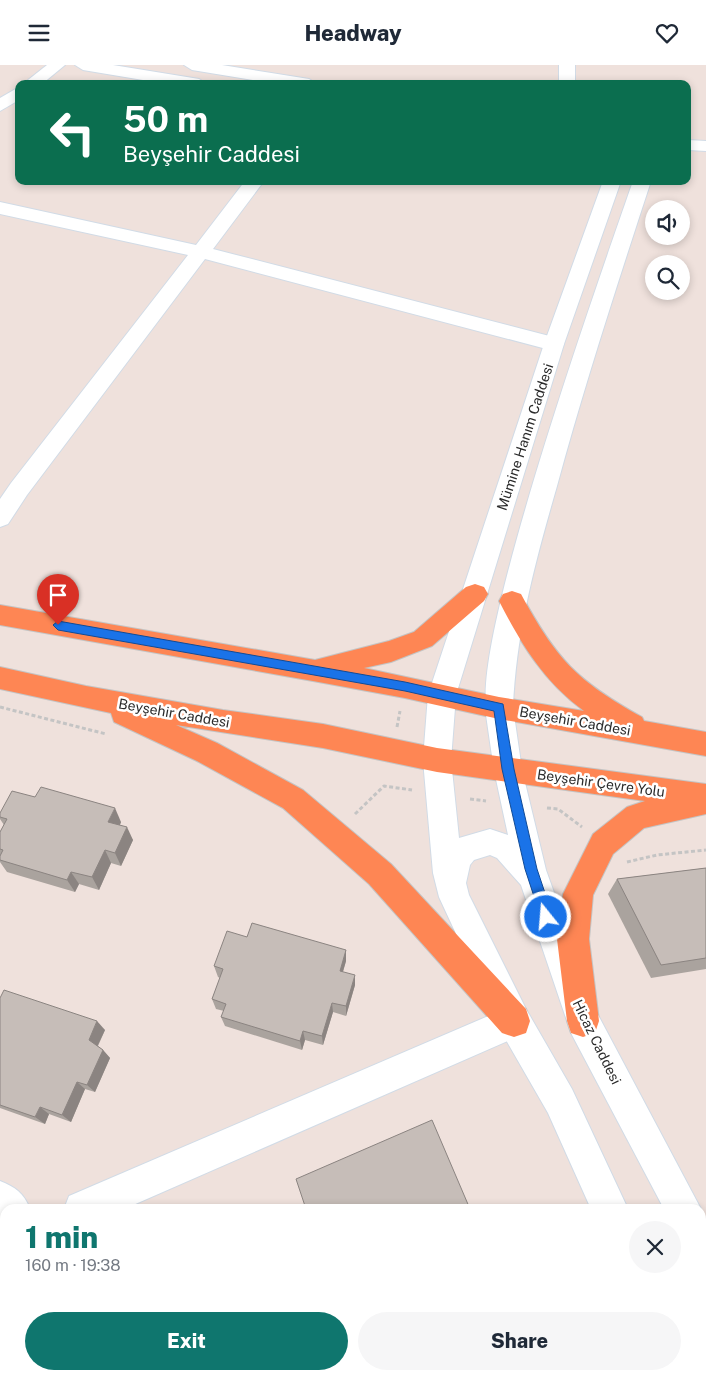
<!DOCTYPE html>
<meta charset="utf-8">
<style>
:root{--surface:#fff;--page:#f6f6f7;--text:#1f2937;--muted:#747a83;--accent:#0f766e}
body{margin:0;font-family:"Public Sans",sans-serif;background:var(--page);color:var(--text);height:100vh;display:flex;flex-direction:column;font-size:19px;white-space:nowrap}
*{box-sizing:border-box;margin:0}
p{font-size:16px;color:var(--muted)}
.icon{flex:none;width:28px;height:28px;fill:none;stroke:currentColor;stroke-width:2;stroke-linecap:round;stroke-linejoin:round}
.map{position:relative;flex:1;overflow:hidden}
.details{position:absolute;left:0px;top:1139px;width:706px;height:176px;display:flex;flex-direction:column;background:var(--surface);border-radius:15px 15px 0 0;box-shadow:0 2px 8px #0003}
.details>*{flex:none}
.top-card{position:absolute;left:15px;top:15px;width:676px;height:105px;border-radius:10px;box-shadow:0 2px 8px #0003;background:#0b6e4f;color:#fff;overflow:hidden}
.controls{position:absolute;left:645px;top:135px;display:grid;gap:10px}
.controls a{display:grid;place-items:center;width:45px;height:45px;border-radius:50%;background:var(--surface);box-shadow:0 2px 8px #0003;font-size:25px}
.pin{position:absolute;display:grid;place-items:center;width:42px;height:42px;color:#fff;margin:-51px -21px;border-radius:50% 50% 50% 0;rotate:-45deg;box-shadow:0 0 5px #0007}
.pin .icon{rotate:45deg}
.me{position:absolute;width:55px;margin:-28px;rotate:343deg;stroke-linejoin:round;filter:drop-shadow(0 0 4px #0008)}
.turn{display:flex;align-items:center;gap:18px;height:105px;padding:0 25px;font-size:22px}
.turn .icon{width:65px;height:65px;stroke-width:2.5}
.turn b{display:block;font-size:35px;line-height:42px}
.round{display:grid;place-items:center;flex:none;width:52px;height:52px;border-radius:26px;background:var(--page)}
.headline{display:flex;align-items:center;justify-content:space-between;height:85px;padding:0 25px}
h1{font-size:30px;font-weight:800;line-height:38px;color:var(--accent)}
.cta{display:flex;gap:10px;margin-top:auto;padding:10px 25px}
.cta a{flex:1;height:58px;border-radius:30px;background:var(--accent);color:#fff;font-size:20px;font-weight:800;line-height:58px;text-align:center}
.cta a+a{background:var(--page);color:var(--text)}
header{display:flex;justify-content:space-between;align-items:center;height:65px;padding:0 25px;background:var(--surface);font-size:22px;font-weight:800}
.map>svg:first-child{display:block}
</style>
<header><svg class="icon" aria-label="menu" viewBox="0 0 24 24"><path d="M4 6h16M4 12h16M4 18h16"/></svg>Headway<svg class="icon" aria-label="heart" viewBox="0 0 24 24"><path d="M12 20l-8-8c-3-5 5-10 8-4 3-6 11-1 8 4z"/></svg></header>
<div class="map">
<svg width="706" height="1314" viewBox="0 0 706 1314">
<rect width="100%" height="100%" fill="#efe1dc"/>
<g fill="none" stroke-linecap="round" stroke-linejoin="round">
<defs>
<g id="minor">
<path d="M47 0H65L42 19H23Z"/>
<rect x="559" y="0" width="16" height="19"/>
<path d="M19 22V35L0 46V33Z"/>
<path d="M245 116H264L213 184 561 274 564 279 561 284 554 286 205 194 27 430 8 459 0 462V434L11 418 188 190 0 149V137L196 180Z"/>
<path d="M514 940 526 944 530 956 526 968 124 1144H64L69 1131Z"/>
<path d="M0 1116C15 1122 24 1128 30 1144H5V1159L0 1157Z"/>
<path d="M72 1310H110L111 1314H73Z"/>
</g>
<g id="tertiary">
<path d="M75 0H113L199 14 207 19H167L83 5Z"/>
<path d="M184 0H222L309 14 317 19H277L192 5Z"/>
<path d="M688 75 706 76V86L688 85Z"/>
<path d="M603 116H621L564 279 456 630 452 638 442 641 432 638 428 630 544 279Z"/>
<path d="M633 116H651C618 217 585 318 557 421 536 494 516 566 513 643L509 651 499 654 489 651C462 596 606 195 633 116Z"/>
</g>
<g id="secondary">
<path d="M442 619 452 622 456 630 451 695 459 773 490 764 508 770 494 705 485 643 489 635 499 632 509 635 513 643 522 705 546 805 597 948 701 1144H664L571 968 521 820 497 793 490 790 474 795 470 800 466 818 469 830 526 944 572 1024 628 1144H591L548 1048 502 968 439 832 433 808 423 695 428 630 432 622Z"/>
<path d="M701 1160 706 1162V1205L701 1203Z"/>
<path d="M701 1299 706 1314H668L667 1310H701Z"/>
</g>
<g id="trunk">
<path d="M475 519 484 522 488 529 484 536 432 581 391 597 364 603 499 632 584 646C544 617 521 579 499 536L503 529 512 526 521 529C556 594 577 616 642 652L644 656 706 667V691L499 654 405 633 313 616 0 560V540L315 595 389 576 414 567 466 522Z"/>
<path d="M0 602 86 621 223 645 323 659 437 683 706 719V749L644 763 613 789 593 830 589 874 599 956 595 968 583 972 571 968 567 956 557 874 563 829 593 769 627 742 645 736 437 707 323 683 176 660 217 678 303 725 391 799 526 944 530 956 526 968 514 972 502 968 369 819 283 743 197 696 114 657 111 648 0 624Z"/>
</g>
</defs>
<use href="#minor" stroke="#d1dbe6" stroke-width="2"/>
<use href="#tertiary" stroke="#d1dbe6" stroke-width="2"/>
<use href="#secondary" stroke="#d1dbe6" stroke-width="2"/>
<use href="#trunk" stroke="#c4c4c4" stroke-width="2"/>
<g stroke="#c4c4c4" stroke-width="3" stroke-dasharray="4 2.5" stroke-linecap="butt">
<path d="M0 642 106 669"/>
<path d="M397 662 400 646"/>
<path d="M470 734 486 736"/>
<path d="M547 743 558 744 582 762"/>
<path d="M355 749 384 721 412 725"/>
<path d="M627 797 657 790 706 785"/>
</g>
<use href="#minor" fill="#fff" fill-rule="evenodd"/>
<use href="#tertiary" fill="#fff" fill-rule="evenodd"/>
<use href="#secondary" fill="#fff" fill-rule="evenodd"/>
<use href="#trunk" fill="#fe8654" fill-rule="evenodd"/>
</g>
<g fill="#aaa39e">
<path d="M0 748 121 757 120 760 133 775 121 801 111 798 99 825 79 819 75 827 7 807 0 797V767L4 760 0 754Z"/>
<path d="M706 803V904L651 913 608 829 617 814Z"/>
<path d="M247 872 346 885V896L343 907 355 920 346 951 333 947 323 980 305 975 302 985 225 961 221 952 224 946 216 944 212 934 220 913 218 912 214 901Z"/>
<path d="M0 933 105 965 98 981 103 985 110 993 95 1027 85 1024 71 1057 49 1049 45 1059 0 1043Z"/>
</g>
<g fill="#8b8481">
<path d="M115 743 121 757 115 770 108 757Z"/>
<path d="M127 762 133 775 121 801 115 788Z"/>
<path d="M105 785 111 798 99 825 92 812Z"/>
<path d="M71 807 79 819 75 827 67 815Z"/>
<path d="M346 885V896L340 916V906Z"/>
<path d="M355 910V920L346 951V941Z"/>
<path d="M332 938 333 947 323 980 322 971Z"/>
<path d="M97 956 105 965 96 984 89 975Z"/>
<path d="M303 966 305 975 302 985 300 976Z"/>
<path d="M103 985 110 993 95 1027 87 1020Z"/>
<path d="M77 1017 85 1024 71 1057 62 1050Z"/>
<path d="M40 1042 49 1049 45 1059 35 1052Z"/>
</g>
<g fill="#c6bdb8" stroke="#8b8481">
<path d="M41 722 115 743 108 757 127 762 115 788 105 785 92 812 71 807 67 815 0 795V791L3 785 0 784V767L7 754 0 752V748L12 726 35 732Z"/>
<path d="M706 803V893L661 900 617 814Z"/>
<path d="M252 858 346 885 340 906 355 910 346 941 332 938 322 971 303 966 300 976 221 952 226 939 212 934 223 904 214 901 227 866 247 872Z"/>
<path d="M4 925 97 956 89 975 103 985 87 1020 77 1017 62 1050 40 1042 35 1052 0 1040V933Z"/>
<path d="M432 1055 470 1144H306L296 1114Z"/>
<path d="M401 1310H612L614 1314H402Z"/>
</g>
<path fill="#1a73e8" stroke="#114b97" d="M58 556 405 617 503 639 514 704 537 804 553 852 551 856 546 858 542 856 525 804 502 704 494 646 405 626 58 565 53 560Z"/>
<g text-anchor="middle" stroke-width="5" stroke-linejoin="round" paint-order="stroke">
<g font-size="14" fill="#2b2b2b" stroke="#fff">
<text transform="translate(525 372) rotate(-72)" y="5">Mümine Hanım Caddesi</text>
<text transform="translate(174 648) rotate(10)" y="5">Beyşehir Caddesi</text>
<text transform="translate(575 656) rotate(10)" y="5">Beyşehir Caddesi</text>
<text transform="translate(601 718) rotate(8)" y="5">Beyşehir Çevre Yolu</text>
<text transform="translate(597 977) rotate(64)" y="5">Hicaz Caddesi</text>
</g>
</g>
</svg>
<div class="controls">
<a><svg class="icon" aria-label="sound" viewBox="0 0 24 24"><path d="M4 9h4l5-4v14l-5-4H4zM17 9q2 3 0 6"/></svg></a>
<a><svg class="icon" aria-label="search" viewBox="0 0 24 24"><circle cx="10" cy="10" r="6"/><path d="M15 15l6 6"/></svg></a>
</div>
<div class="pin" style="left:58px;top:560px;background:#d93025"><svg class="icon" aria-label="arrive" viewBox="0 0 24 24"><path d="M6 21V4h12l-3 4 3 4H6"/></svg></div>
<svg class="me" style="left:546px;top:852px" viewBox="-20 -20 40 40"><circle r="17" fill="#1a73e8" stroke="#fff" stroke-width="3"/><path d="M0-11L8 9 0 5-8 9z" fill="#fff"/></svg>
<div class="top-card">
<div class="turn"><svg class="icon" aria-label="left" viewBox="0 0 24 24"><path d="M17 20v-9H6M10 6l-5 5 5 5"/></svg><div><b>50 m</b>Beyşehir Caddesi</div></div>
</div>
<section class="details">
<div class="headline"><div><h1>1 min</h1><p>160 m · 19:38</p></div><a class="round"><svg class="icon" aria-label="close" viewBox="0 0 24 24"><path d="M6 6l12 12M18 6L6 18"/></svg></a></div>
<div class="cta"><a>Exit</a><a>Share</a></div>
</section>
</div>
